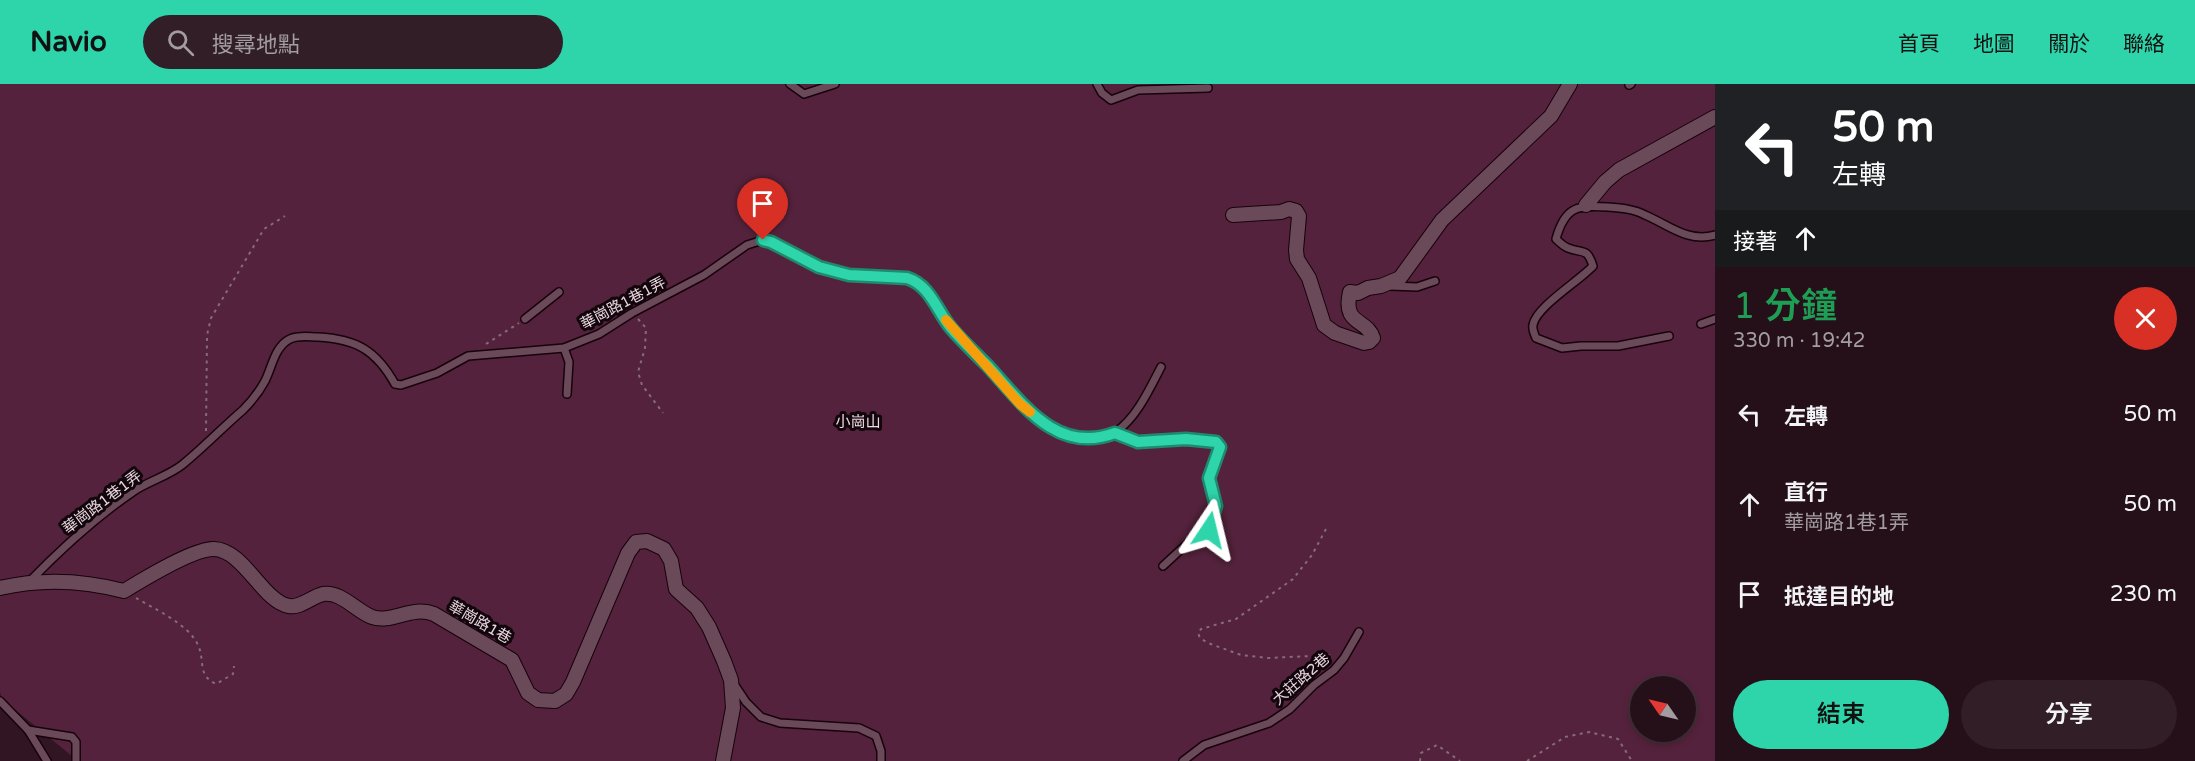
<!DOCTYPE html>
<html lang="zh-TW">
<meta charset="utf-8">
<style>
:root{--surface:#25101a;--page:#311e27;--text:#f1f3f6;--muted:#a39da2;--line:#423039;--accent:#2ed4aa}
body{margin:0;font-family:"Varela Round","Noto Sans TC",sans-serif;background:var(--page);color:var(--text);height:100vh;display:flex;flex-direction:column;font-size:22px;white-space:nowrap}
*{box-sizing:border-box;margin:0}
p{font-size:20px;color:var(--muted)}
.icon{flex:none;width:33px;height:33px;fill:none;stroke:currentColor;stroke-width:2;stroke-linecap:round;stroke-linejoin:round}
.map{position:relative;flex:1;overflow:hidden}
.details{display:flex;flex-direction:column;background:var(--surface);width:480px}
.details>*{flex:none}
.top-card{background:#202124;color:#fff;overflow:hidden}
.needle{width:39px;rotate:304deg}
.tools{position:absolute;left:1630px;top:592px;display:grid;gap:12px}
.tools a{display:grid;place-items:center;width:66px;height:66px;border-radius:50%;background:var(--surface);box-shadow:0 3px 9px #0003,0 0 0 2px var(--line);font-size:30px}
.pin{position:absolute;display:grid;place-items:center;width:51px;height:51px;color:#fff;margin:-62px -26px;border-radius:50% 50% 50% 0;rotate:-45deg;box-shadow:0 0 6px #0007}
.pin .icon{rotate:45deg}
.me{position:absolute;width:66px;margin:-33px;rotate:10deg;stroke-linejoin:round;filter:drop-shadow(0 0 4px #0008)}
.turn{display:flex;align-items:center;gap:21px;height:126px;padding:0 18px;font-size:27px}
.turn .icon{width:78px;height:78px;stroke-width:2.5}
.turn b{display:block;font-size:42px;line-height:51px}
.then{display:flex;align-items:center;height:57px;padding:0 18px;background:#0003;gap:12px;font-size:22px}
.round{display:grid;place-items:center;flex:none;width:63px;height:63px;border-radius:32px;background:var(--page)}
.summary{display:flex;align-items:center;justify-content:space-between;height:102px;padding:0 18px}
h1{font-size:36px;font-weight:600;line-height:45px;color:#1e9e55}
.button{display:flex;gap:12px;margin-top:auto;padding:12px 18px}
.button a{flex:1;height:69px;border-radius:36px;background:var(--accent);color:#111;font-size:24px;font-weight:600;line-height:69px;text-align:center}
.button a+a{background:var(--page);color:var(--text)}
ul{padding:0;list-style:none}
li{display:flex;align-items:center;gap:18px;height:90px;padding:0 18px}
li div{flex:1}
li b{display:block;font-size:22px}
li em{font-style:normal}
header{display:flex;align-items:center;gap:36px;box-sizing:border-box;height:84px;padding:0 30px;background:var(--accent);color:#111}
header strong{font-size:28px}
nav{display:flex;gap:33px;margin-inline-start:auto;font-size:21px}
.search{width:420px;height:54px;background:var(--page);display:flex;align-items:center;gap:15px;box-sizing:border-box;padding:0 21px;border-radius:33px;color:var(--muted);font-size:22px}
main{display:flex;flex:1;min-height:0}
.map>svg:first-child{display:block}
</style>
<header>
<strong>Navio</strong>
<div class="search"><svg class="icon" aria-label="search" viewBox="0 0 24 24"><circle cx="10" cy="10" r="6"/><path d="M15 15l6 6"/></svg>搜尋地點</div>
<nav><a>首頁</a><a>地圖</a><a>關於</a><a>聯絡</a></nav>
</header>
<main>
<div class="map">
<svg width="1715" height="677" viewBox="0 0 1715 677">
<rect width="100%" height="100%" fill="#311523"/>
<path fill="#54223c" fill-rule="evenodd" d="M0 0H1715V677H78L2 615 0 608ZM1641 603H1686V648H1641Z"/>
<g fill="none" stroke-linecap="round" stroke-linejoin="round">
<defs>
<g id="lane">
<path d="M790 0 804 10 835 0"/>
<path d="M1097 0 1102 9 1111 16 1138 6 1208 4"/>
<path d="M1629 1 1631 0"/>
<path d="M1390 202 1417 203 1435 197"/>
<path d="M525 235 559 208"/>
<path d="M1701 240 1715 235"/>
<path d="M1669 252 1618 262H1581L1562 264 1536 254C1534 249 1532 245 1533 241 1536 223 1579 197 1593 182 1587 163 1583 170 1568 164 1563 162 1559 158 1556 155 1565 122 1578 121 1608 123 1621 124 1634 125 1645 131 1669 141 1688 159 1715 151"/>
<path d="M564 264 569 278 567 310"/>
<path d="M1115 349 1138 358 1186 355 1216 358 1220 363 1209 394 1216 422 1209 446 1189 458 1163 482"/>
<path d="M30 497C61 465 96 433 134 407 149 397 168 392 182 381 203 364 222 344 243 326 252 317 259 308 265 297 272 283 275 262 290 255 299 251 309 253 318 253 356 255 376 266 395 300L401 301 437 289 468 272 564 264 599 250 632 229 704 191 747 161 763 156 771 158 819 183 849 191 907 194C930 201 937 227 951 244 962 257 975 268 986 281 1015 311 1067 382 1117 347 1137 333 1150 304 1161 283"/>
<path d="M734 600 746 618 761 633 780 639 859 644 876 652 881 667V677"/>
<path d="M0 617 28 646 47 677"/>
<path d="M28 646 72 653 76 658V677"/>
<path d="M1183 677 1204 661 1269 639 1290 625 1314 601 1334 586 1344 574 1359 548"/>
</g>
<g id="street">
<path d="M1586 121 1605 98 1619 86 1715 33"/>
<path d="M1233 131 1281 128 1289 125 1296 127 1299 132 1296 166 1297 175 1309 194 1324 241 1335 249 1364 259 1369 258 1373 254C1367 234 1342 242 1350 208L1358 209 1368 204 1381 202 1400 194 1442 136 1551 32 1570 0"/>
<path d="M0 504C42 494 82 496 124 507 142 496 194 464 214 465 244 466 263 518 289 522 301 524 311 513 323 510 341 507 356 527 372 533 391 540 412 521 434 530L512 576 528 609 538 616 555 617 566 610 573 598 628 469 636 458 647 457 664 465 671 477 676 505 697 524 709 543 724 577 731 596 733 624 723 677"/>
</g>
</defs>
<use href="#lane" stroke="#17020c" stroke-width="10"/>
<use href="#street" stroke="#17020c" stroke-width="16"/>
<g stroke="#856c78" stroke-width="2" stroke-dasharray="3 4.5" stroke-linecap="butt">
<path d="M638 235 646 244 645 264 638 288 642 301 663 329"/>
<path d="M486 260 519 239"/>
<path d="M206 347 207 251 211 234 264 145 285 132"/>
<path d="M1326 445 1312 471 1293 495 1236 535 1201 545 1198 549 1200 554 1208 559 1241 571 1268 574 1333 571"/>
<path d="M136 514C155 525 187 540 197 559 206 575 196 591 216 600L233 590 234 582"/>
<path d="M1420 677 1421 669 1437 661 1460 677"/>
<path d="M1527 677 1565 653 1589 648 1618 655 1632 677"/>
</g>
<use href="#lane" stroke="#6a4a59" stroke-width="7"/>
<use href="#street" stroke="#6a4a59" stroke-width="14"/>
</g>
<g fill="none" stroke-linecap="round" stroke-linejoin="round">
<defs>
<path id="route" d="M763 156 771 158 819 183 849 191 907 194C930 201 937 227 951 244 962 257 975 269 987 281 1022 319 1056 371 1115 349L1138 358 1186 355 1216 358 1220 363 1209 394 1216 422 1209 446"/>
</defs>
<use href="#route" stroke="#1e8a6e" stroke-width="15"/>
<use href="#route" stroke="#2ed4aa" stroke-width="10"/>
<path stroke="#f59e0b" stroke-width="10" d="M946 236 1020 320 1030 328"/>
</g>
<g text-anchor="middle" stroke-width="6" stroke-linejoin="round" paint-order="stroke">
<g font-size="15" fill="#e9d5de" stroke="#11060b">
<text transform="translate(623 219) rotate(-28)" y="5">華崗路1巷1弄</text>
<text transform="translate(102 418) rotate(-37)" y="5">華崗路1巷1弄</text>
<text transform="translate(480 538) rotate(30)" y="5">華崗路1巷</text>
<text transform="translate(1301 595) rotate(-41)" y="5">大莊路2巷</text>
</g>
<g font-size="15" fill="#f2d9e4" stroke="#11060b">
<text x="858" y="343">小崗山</text>
</g>
</g>
</svg>
<div class="tools">
<a><svg class="needle" viewBox="-14 -14 28 28"><path d="M0-13l5 13h-10z" fill="#e53935"/><path d="M0 13l5-13h-10z" fill="#a39da2"/></svg></a>
</div>
<div class="pin" style="left:763px;top:156px;background:#d93025"><svg class="icon" aria-label="arrive" viewBox="0 0 24 24"><path d="M6 21V4h12l-3 4 3 4H6"/></svg></div>
<svg class="me" style="left:1209px;top:446px" viewBox="-20 -20 40 40"><path d="M0-17L14 15 0 8-14 15z" fill="#2ed4aa" stroke="#fff" stroke-width="4"/></svg>
</div>
<section class="details">
<div class="top-card">
<div class="turn"><svg class="icon" aria-label="left" viewBox="0 0 24 24"><path d="M17 20v-9H6M10 6l-5 5 5 5"/></svg><div><b>50 m</b>左轉</div></div>
<div class="then">接著<svg class="icon" aria-label="ahead" viewBox="0 0 24 24"><path d="M12 20V5M6 11l6-6 6 6"/></svg></div>
</div>
<div class="summary"><div><h1>1 分鐘</h1><p>330 m · 19:42</p></div><a class="round" style="background:#d93025;color:#fff"><svg class="icon" aria-label="close" viewBox="0 0 24 24"><path d="M6 6l12 12M18 6L6 18"/></svg></a></div>
<ul>
<li><svg class="icon" aria-label="left" viewBox="0 0 24 24"><path d="M17 20v-9H6M10 6l-5 5 5 5"/></svg><div><b>左轉</b></div><em>50 m</em></li>
<li><svg class="icon" aria-label="ahead" viewBox="0 0 24 24"><path d="M12 20V5M6 11l6-6 6 6"/></svg><div><b>直行</b><p>華崗路1巷1弄</p></div><em>50 m</em></li>
<li><svg class="icon" aria-label="arrive" viewBox="0 0 24 24"><path d="M6 21V4h12l-3 4 3 4H6"/></svg><div><b>抵達目的地</b></div><em>230 m</em></li>
</ul>
<div class="button"><a>結束</a><a>分享</a></div>
</section>
</main>
